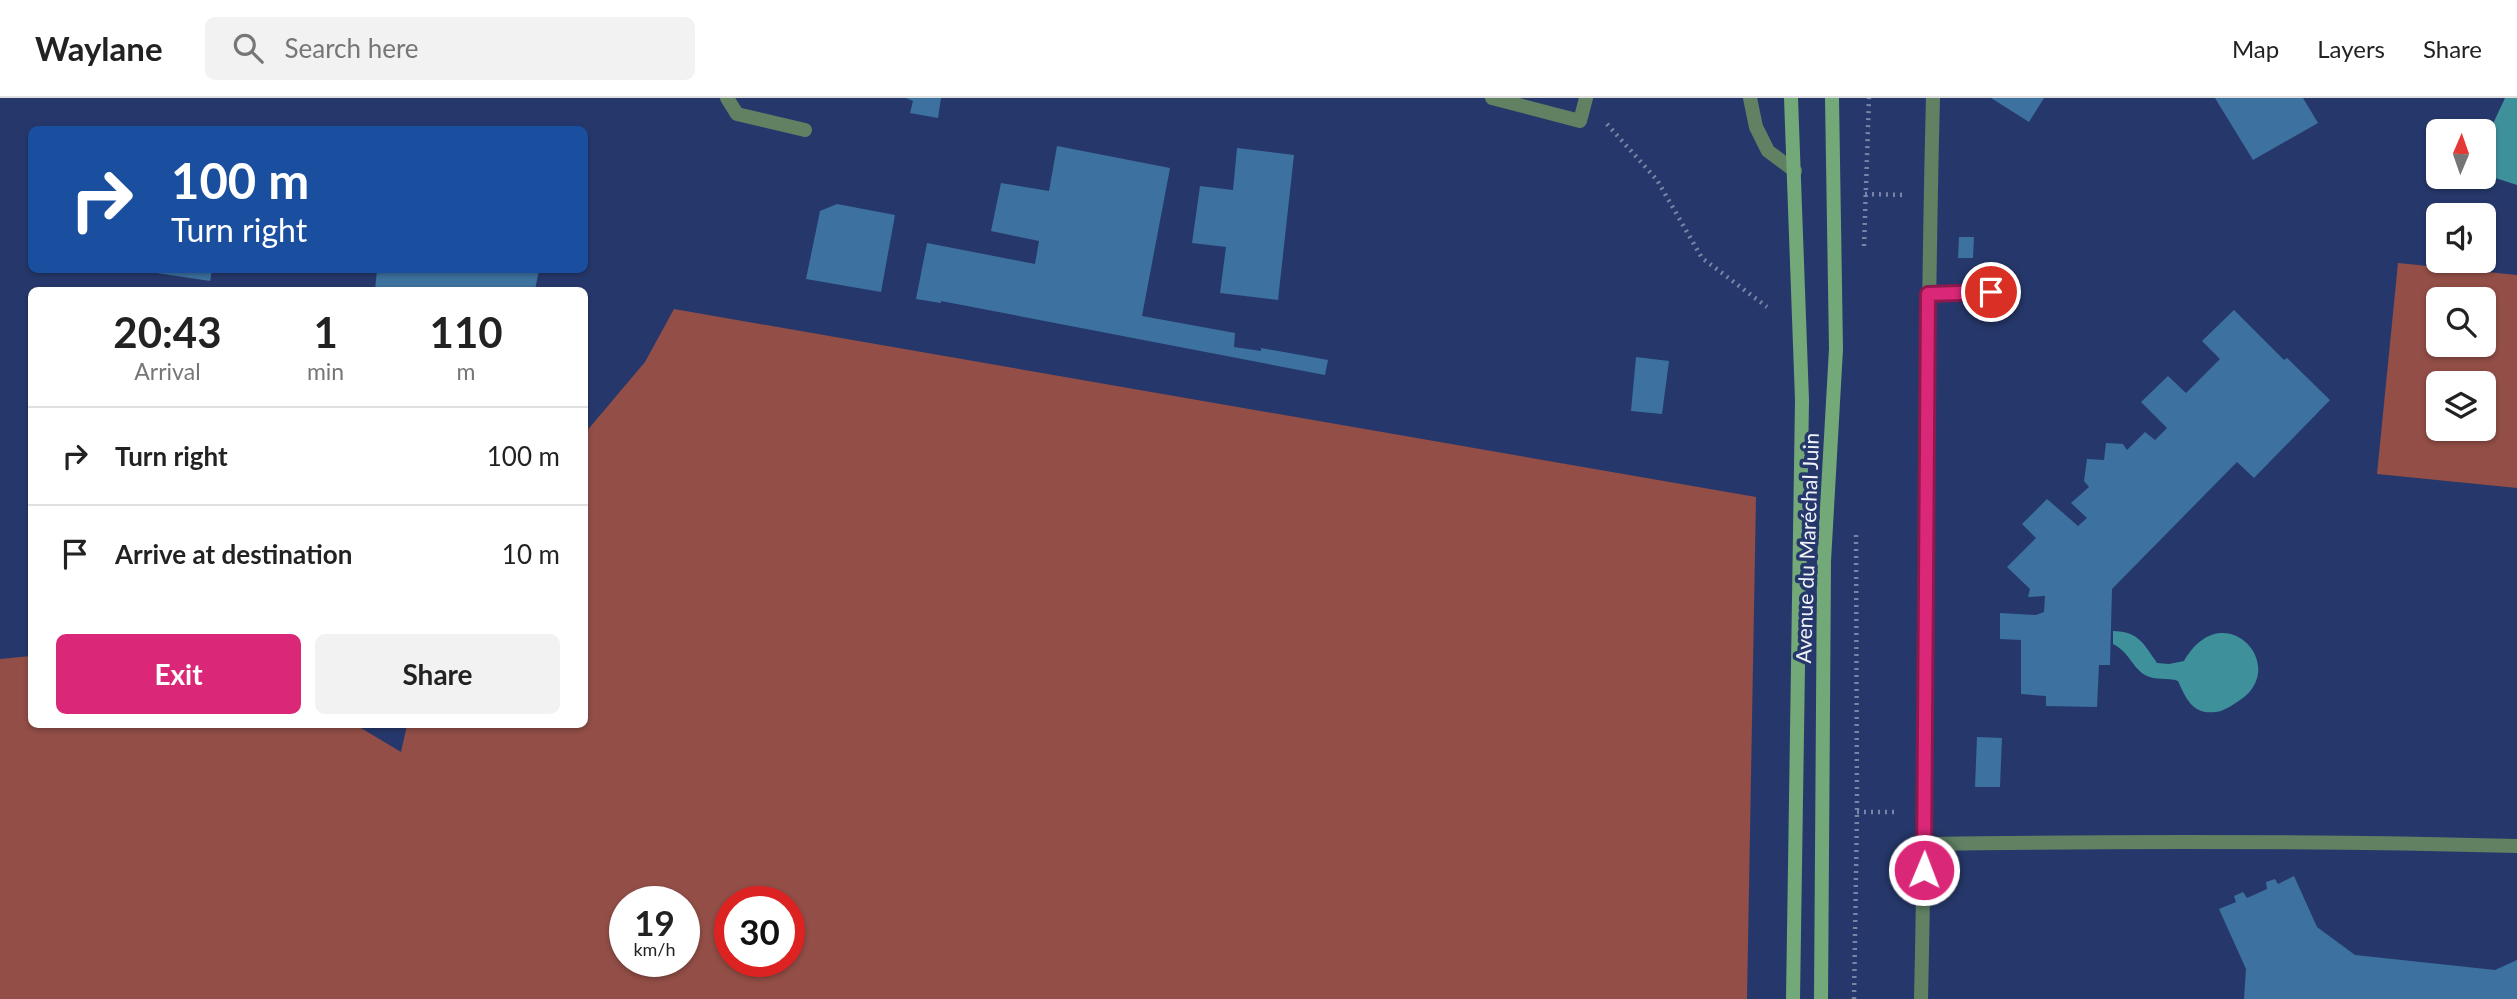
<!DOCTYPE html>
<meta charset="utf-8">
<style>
:root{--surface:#fff;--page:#f2f2f2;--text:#222;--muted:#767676;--line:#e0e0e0;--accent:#db2777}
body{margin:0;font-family:Lato,sans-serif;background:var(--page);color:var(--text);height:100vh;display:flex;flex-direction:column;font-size:26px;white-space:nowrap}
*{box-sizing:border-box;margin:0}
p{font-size:23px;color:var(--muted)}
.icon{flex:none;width:38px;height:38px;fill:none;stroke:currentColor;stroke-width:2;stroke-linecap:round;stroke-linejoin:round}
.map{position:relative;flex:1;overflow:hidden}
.details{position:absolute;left:28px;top:189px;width:560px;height:441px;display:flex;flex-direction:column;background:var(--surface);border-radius:10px;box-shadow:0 2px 5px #0004}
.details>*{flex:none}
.guide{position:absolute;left:28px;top:28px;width:560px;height:147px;border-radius:10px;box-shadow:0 2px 5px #0004;background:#1a4fa0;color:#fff;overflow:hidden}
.needle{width:46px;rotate:2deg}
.controls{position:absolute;left:2426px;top:21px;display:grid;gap:14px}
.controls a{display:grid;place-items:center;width:70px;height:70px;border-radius:10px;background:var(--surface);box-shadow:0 2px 5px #0004;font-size:35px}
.speed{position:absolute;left:609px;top:788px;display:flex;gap:14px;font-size:35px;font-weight:700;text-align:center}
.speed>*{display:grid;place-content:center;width:91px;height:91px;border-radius:50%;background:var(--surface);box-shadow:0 2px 5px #0004;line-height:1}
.speed small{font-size:18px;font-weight:400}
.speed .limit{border:10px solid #d22;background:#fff;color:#111}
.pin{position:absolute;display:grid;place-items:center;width:60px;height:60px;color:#fff;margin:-30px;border:4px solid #fff;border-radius:50%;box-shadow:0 2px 7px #0007}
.me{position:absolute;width:77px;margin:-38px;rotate:1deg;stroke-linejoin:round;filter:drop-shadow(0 0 5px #0008)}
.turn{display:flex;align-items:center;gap:24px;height:147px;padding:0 28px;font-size:32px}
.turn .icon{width:91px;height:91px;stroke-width:2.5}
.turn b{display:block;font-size:49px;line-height:60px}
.eta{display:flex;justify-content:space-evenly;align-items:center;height:119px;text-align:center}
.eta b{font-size:42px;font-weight:700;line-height:49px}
.action{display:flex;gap:14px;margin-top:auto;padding:14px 28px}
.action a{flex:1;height:80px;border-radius:10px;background:var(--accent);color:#fff;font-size:28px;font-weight:700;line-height:80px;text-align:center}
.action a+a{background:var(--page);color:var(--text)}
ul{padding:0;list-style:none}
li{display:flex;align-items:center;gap:21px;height:98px;padding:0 28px;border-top:2px solid var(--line)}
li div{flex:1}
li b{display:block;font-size:26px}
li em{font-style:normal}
header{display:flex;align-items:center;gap:42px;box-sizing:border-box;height:98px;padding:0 35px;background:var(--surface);border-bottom:2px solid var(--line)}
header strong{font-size:33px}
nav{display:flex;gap:38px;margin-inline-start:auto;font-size:24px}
.search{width:490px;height:63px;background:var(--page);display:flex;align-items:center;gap:18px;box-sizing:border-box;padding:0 24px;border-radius:10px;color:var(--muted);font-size:26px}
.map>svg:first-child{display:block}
</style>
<header>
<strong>Waylane</strong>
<div class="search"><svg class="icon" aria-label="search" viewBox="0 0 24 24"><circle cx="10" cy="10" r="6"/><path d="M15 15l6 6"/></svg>Search here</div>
<nav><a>Map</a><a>Layers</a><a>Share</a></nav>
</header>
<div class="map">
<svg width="2517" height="901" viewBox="0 0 2517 901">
<rect width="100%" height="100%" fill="#26386b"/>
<g fill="#924e47" fill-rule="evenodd">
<path d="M2398 165 2517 177V390L2377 376ZM2438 201H2483V247H2438ZM2438 285H2483V331H2438Z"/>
<path d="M674 211 1756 399 1747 901H0V561L31 558 32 626 356 627 401 654 407 627 584 626 585 335 645 264ZM625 803H684V863H625ZM730 803H789V863H730Z"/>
</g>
<g fill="#3e909b">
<path d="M2505 0H2517V87L2483 76V47Z"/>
<path d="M2113 533C2139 534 2143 545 2157 565L2169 566 2184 563C2223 495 2291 568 2240 602 2233 607 2224 613 2216 614 2193 617 2186 601 2178 583 2168 579 2155 583 2145 577 2132 569 2129 554 2113 546Z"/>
</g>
<g fill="#3d719f">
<path d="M906 0H941L938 20 910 15 913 3Z"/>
<path d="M1991 0H2044L2029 24Z"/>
<path d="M2215 0H2303L2318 25 2253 62Z"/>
<path d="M1057 48 1170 70 1142 218 1235 235 1234 249 1261 253V250L1328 262 1325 277 941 203V205L916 201 927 145 1035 166 1039 143 991 133 1001 85 1049 93Z"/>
<path d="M1237 50 1294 57 1278 202 1220 195 1226 149 1192 145 1200 88 1233 92Z"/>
<path d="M837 106 895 117 881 194 806 181 820 113Z"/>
<path d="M1959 139H1974L1973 160H1958Z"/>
<path d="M150 172H212L210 183 150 174Z"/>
<path d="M377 172H539L535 192H375Z"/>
<path d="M2234 212 2284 262 2287 260 2330 302 2254 380 2237 364 2112 491 2110 567H2099L2097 609 2046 608V598L2021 596V542L2000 541V515L2036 517 2044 514 2045 498 2028 499 2030 491 2007 469 2036 440 2022 426 2047 401 2078 428 2087 420 2071 405 2089 389 2084 383 2087 361 2104 362 2106 345 2123 346 2127 352 2145 334 2155 342 2167 330 2141 304 2168 278 2186 295 2220 261 2202 243Z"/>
<path d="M1636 259 1669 263 1662 316 1631 313Z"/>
<path d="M1977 639 2002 640 2000 689H1975Z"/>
<path d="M2294 778 2317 829 2355 857 2495 872 2517 862V901H2244L2246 871 2219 811 2236 804 2234 798 2243 794 2247 800 2267 791 2266 784 2275 781 2278 786Z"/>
</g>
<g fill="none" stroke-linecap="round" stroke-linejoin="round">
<g stroke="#7985a6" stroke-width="4.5" stroke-dasharray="2 5" stroke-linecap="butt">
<path d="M1607 26 1657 82 1702 160 1767 209"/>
<path d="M1865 96 1906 97"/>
<path d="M1864 148 1869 0"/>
<path d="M1857 714H1898"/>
<path d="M1854 901 1857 714 1856 433"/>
</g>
<g stroke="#608263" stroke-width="14">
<path d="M727 0 737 16 805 32"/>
<path d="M1492 0 1580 23 1586 0"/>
<path d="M1928 196 1991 194"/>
<path d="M1925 746C2122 743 2320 743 2517 748"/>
</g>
<g stroke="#608263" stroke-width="14">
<path d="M1750 0 1756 29 1768 53 1795 73"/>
<path d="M1921 901C1928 601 1925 300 1933 0"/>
</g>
<g stroke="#73a978" stroke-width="14">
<path d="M1791 0 1802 302 1793 901"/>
<path d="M1821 901 1824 463 1836 251 1832 0"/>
</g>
</g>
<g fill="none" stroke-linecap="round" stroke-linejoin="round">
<defs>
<path id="route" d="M1924 772 1928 196 1991 194"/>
</defs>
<use href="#route" stroke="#8e194d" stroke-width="18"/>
<use href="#route" stroke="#db2777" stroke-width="12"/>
</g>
<g text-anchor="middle" stroke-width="7" stroke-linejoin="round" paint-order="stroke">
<g font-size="21" fill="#f1f3fa" stroke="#26386b">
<text transform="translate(1808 450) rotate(-88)" y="7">Avenue du Maréchal Juin</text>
</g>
</g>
</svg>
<div class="controls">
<a><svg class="needle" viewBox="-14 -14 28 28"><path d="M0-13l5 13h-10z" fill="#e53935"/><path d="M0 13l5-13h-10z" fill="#767676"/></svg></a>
<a><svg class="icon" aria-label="sound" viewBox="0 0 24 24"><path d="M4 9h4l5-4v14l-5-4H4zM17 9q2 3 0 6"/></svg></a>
<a><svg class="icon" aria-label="search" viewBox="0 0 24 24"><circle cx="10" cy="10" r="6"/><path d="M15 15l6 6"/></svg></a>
<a><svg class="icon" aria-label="layers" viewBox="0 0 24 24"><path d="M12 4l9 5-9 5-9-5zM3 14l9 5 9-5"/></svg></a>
</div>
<div class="speed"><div>19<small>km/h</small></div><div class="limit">30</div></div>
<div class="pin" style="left:1991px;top:194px;background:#d93025"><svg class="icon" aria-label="arrive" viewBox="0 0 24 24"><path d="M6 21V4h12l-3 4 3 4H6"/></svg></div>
<svg class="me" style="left:1924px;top:772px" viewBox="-20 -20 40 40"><circle r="17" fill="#db2777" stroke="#fff" stroke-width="3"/><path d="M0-11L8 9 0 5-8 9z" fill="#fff"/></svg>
<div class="guide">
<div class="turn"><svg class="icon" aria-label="right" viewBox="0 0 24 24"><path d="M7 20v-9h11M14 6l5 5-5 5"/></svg><div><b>100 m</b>Turn right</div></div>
</div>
<section class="details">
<div class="eta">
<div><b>20:43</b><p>Arrival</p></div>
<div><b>1</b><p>min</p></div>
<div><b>110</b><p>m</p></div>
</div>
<ul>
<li><svg class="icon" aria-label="right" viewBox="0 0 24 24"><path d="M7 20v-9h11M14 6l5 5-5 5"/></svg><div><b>Turn right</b></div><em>100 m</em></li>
<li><svg class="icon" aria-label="arrive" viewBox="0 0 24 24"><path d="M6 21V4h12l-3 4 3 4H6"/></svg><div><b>Arrive at destination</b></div><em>10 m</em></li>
</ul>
<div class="action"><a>Exit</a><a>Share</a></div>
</section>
</div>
